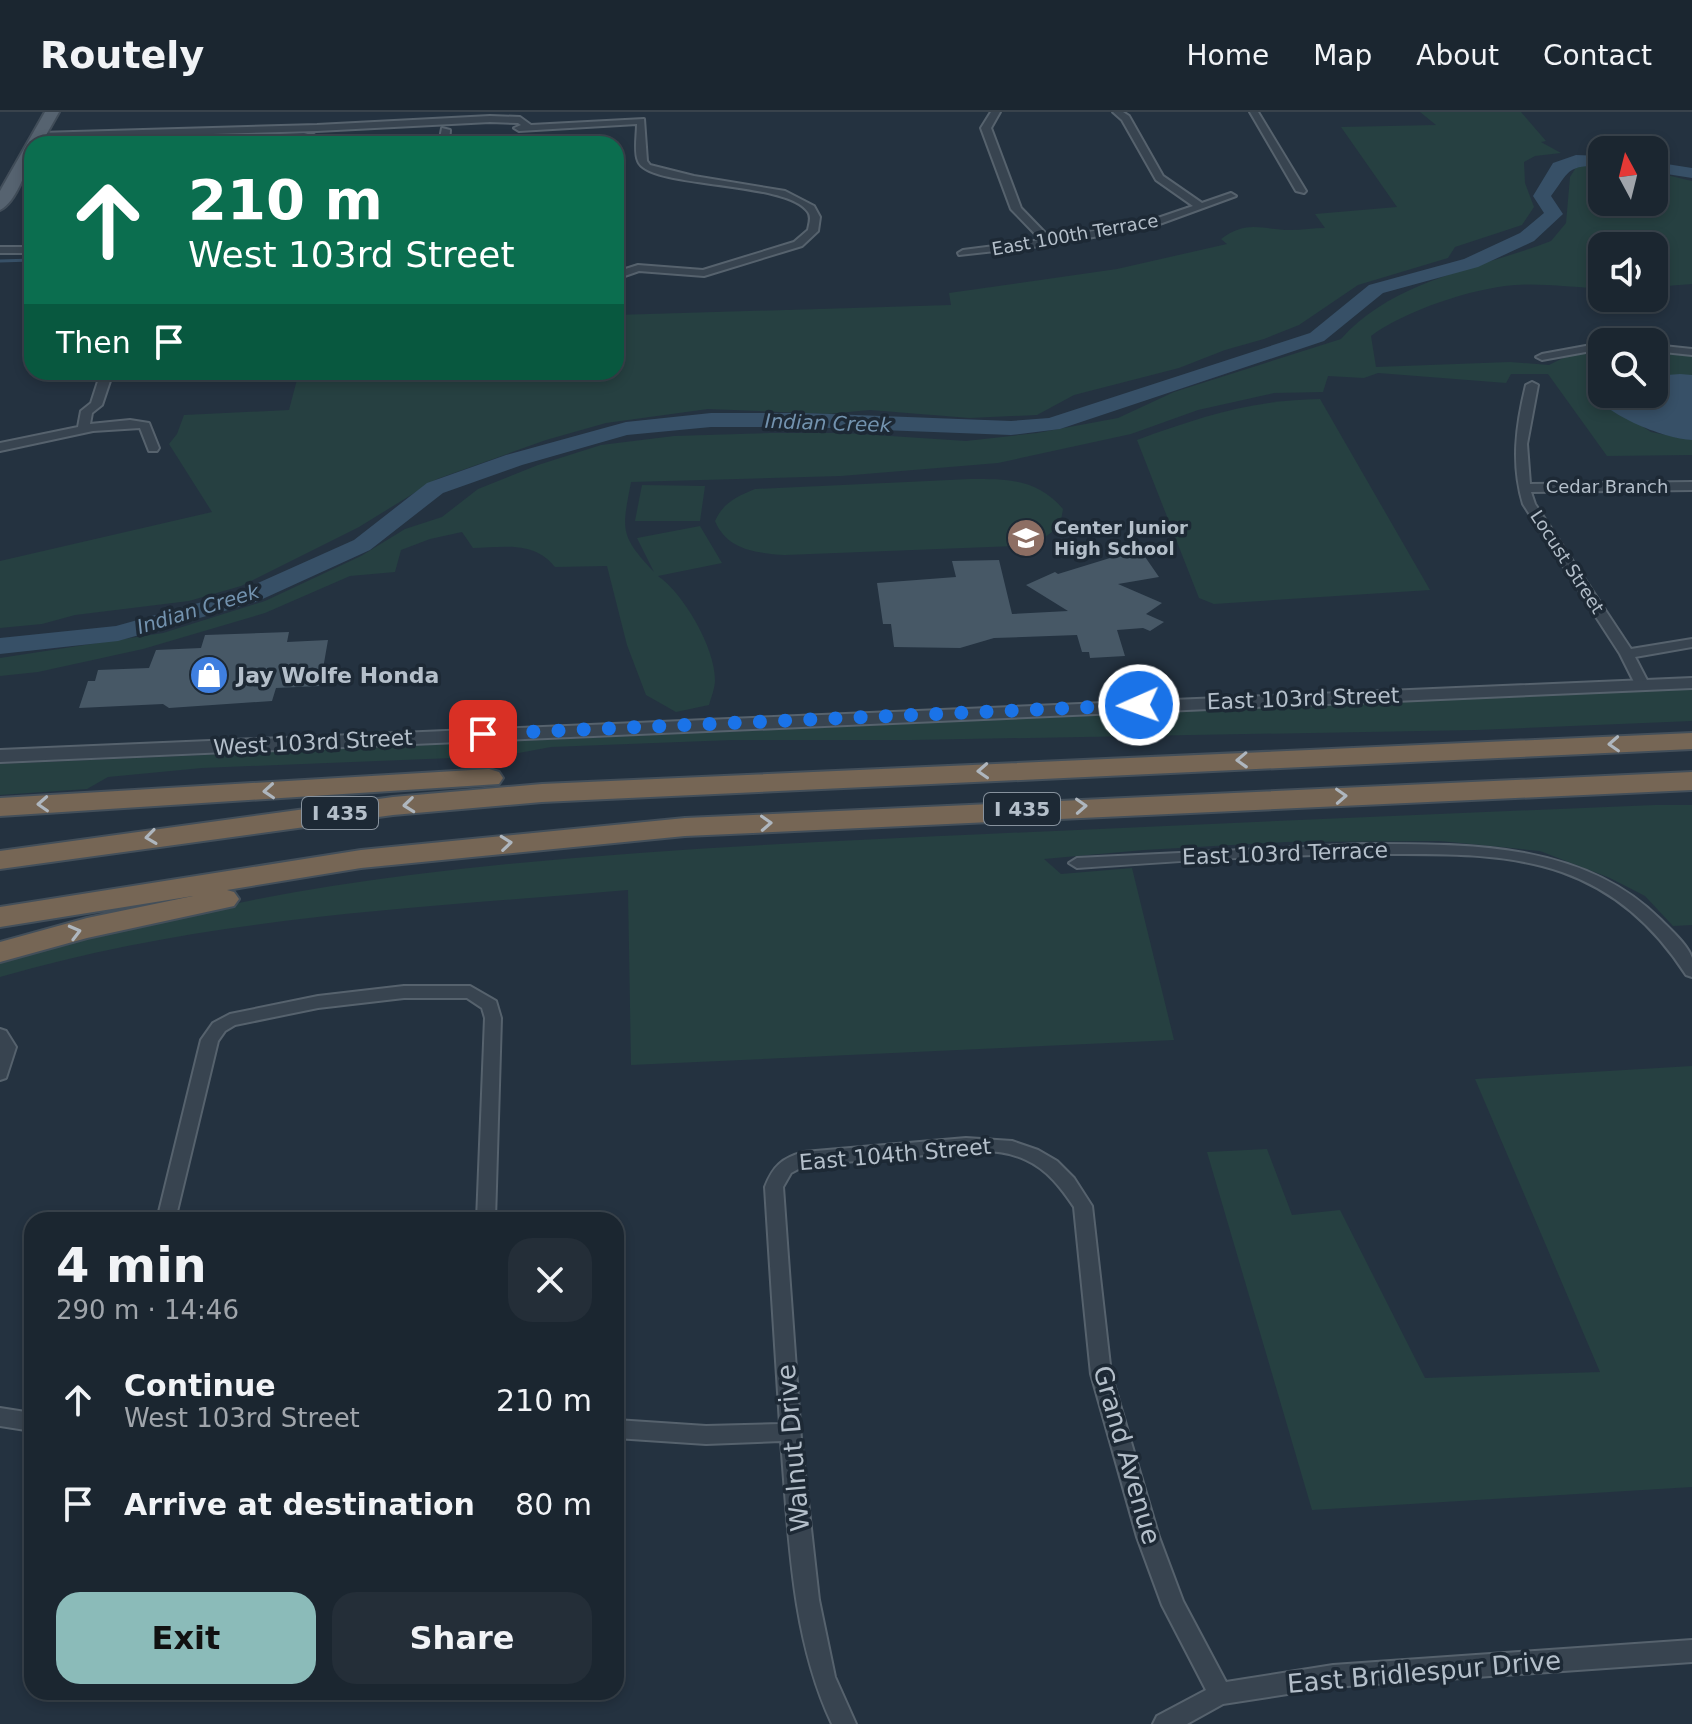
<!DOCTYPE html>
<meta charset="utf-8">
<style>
:root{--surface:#1b2630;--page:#242e38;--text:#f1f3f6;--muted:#a0a5ab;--line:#39434c;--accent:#8bbbb9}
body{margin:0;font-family:"DejaVu Sans",sans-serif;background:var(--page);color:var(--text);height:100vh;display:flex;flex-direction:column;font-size:30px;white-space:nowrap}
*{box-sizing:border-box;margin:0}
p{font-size:26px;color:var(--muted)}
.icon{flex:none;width:44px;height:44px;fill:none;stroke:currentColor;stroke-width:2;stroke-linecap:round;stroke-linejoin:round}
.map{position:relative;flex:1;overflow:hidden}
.panel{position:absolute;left:24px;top:1100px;width:600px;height:488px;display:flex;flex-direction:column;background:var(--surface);border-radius:24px;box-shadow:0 4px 12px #0003,0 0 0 2px var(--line)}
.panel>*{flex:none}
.banner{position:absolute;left:24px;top:24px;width:600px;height:244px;border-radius:24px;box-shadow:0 4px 12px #0003,0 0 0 2px var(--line);background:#0b6e4f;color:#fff;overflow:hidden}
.needle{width:52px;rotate:353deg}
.buttons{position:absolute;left:1588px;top:24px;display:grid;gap:16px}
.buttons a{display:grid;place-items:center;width:80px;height:80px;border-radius:16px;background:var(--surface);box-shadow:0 4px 12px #0003,0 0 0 2px var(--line);font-size:40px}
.pin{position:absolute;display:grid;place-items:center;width:68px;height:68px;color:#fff;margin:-34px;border-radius:16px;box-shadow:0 4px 12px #0006}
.me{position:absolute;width:88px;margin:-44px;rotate:268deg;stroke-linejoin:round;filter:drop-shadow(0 0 6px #0008)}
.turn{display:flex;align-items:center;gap:28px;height:168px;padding:0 32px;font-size:36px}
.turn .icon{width:104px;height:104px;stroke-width:2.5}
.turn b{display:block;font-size:56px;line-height:68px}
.then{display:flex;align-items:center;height:76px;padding:0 32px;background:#0003;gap:16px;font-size:30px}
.round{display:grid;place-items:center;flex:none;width:84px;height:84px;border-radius:24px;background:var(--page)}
.summary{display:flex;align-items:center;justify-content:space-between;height:136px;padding:0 32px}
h1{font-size:48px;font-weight:700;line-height:60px}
.action{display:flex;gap:16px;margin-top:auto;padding:16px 32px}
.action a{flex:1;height:92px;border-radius:24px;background:var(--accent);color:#111;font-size:32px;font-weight:700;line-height:92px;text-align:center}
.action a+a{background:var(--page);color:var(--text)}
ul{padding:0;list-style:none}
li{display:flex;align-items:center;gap:24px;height:104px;padding:0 32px}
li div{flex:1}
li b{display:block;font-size:30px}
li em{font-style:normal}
header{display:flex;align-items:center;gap:48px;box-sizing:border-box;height:112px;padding:0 40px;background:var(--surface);border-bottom:2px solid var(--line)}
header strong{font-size:38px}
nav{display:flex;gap:44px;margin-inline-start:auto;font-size:28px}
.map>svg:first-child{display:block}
</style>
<header>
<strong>Routely</strong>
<nav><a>Home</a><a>Map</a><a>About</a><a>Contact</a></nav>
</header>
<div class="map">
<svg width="1692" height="1612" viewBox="0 0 1692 1612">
<rect width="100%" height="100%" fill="#243240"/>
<g fill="#264041">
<path d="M1420 0H1521L1546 29 1541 30 1561 41 1535 44 1524 50 1525 71 1534 95 1522 113 1455 135 1448 146 1358 173 1299 213 1264 227 1225 238 1179 256 1074 283 1037 303 970 306 870 298 827 302 708 297 606 311 546 328 437 367 359 415 241 474 189 489 75 503 42 512 0 516V449L212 400 169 332 177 322 184 303 289 298 299 260H616V203L951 193 949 181 1117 157 1227 132 1221 127C1248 107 1262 118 1291 118 1302 118 1314 116 1325 116L1315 102 1397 95 1341 15 1436 13Z"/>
<path d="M1602 53V90H1654V60L1692 69V172L1654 175V134H1602V176C1574 176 1543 171 1515 173 1473 176 1404 199 1371 224L1376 255 1510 250 1549 253 1569 243 1602 238V269L1588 275 1591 281 1651 320 1692 328V343L1607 344 1548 262H1511L1506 271 1378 261 1364 266 1328 264 1323 280 1274 281 1198 298 1131 322 998 351 841 364 631 370C622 418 619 423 654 460L637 426 700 414 722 451 658 464C684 482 715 536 715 568 715 576 711 586 709 593L676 600 646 583 627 533 607 454 555 455C535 429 504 435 473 436L462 420 430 427 401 438 395 460 350 464 265 501 143 537 38 560 0 564V546L163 521 265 489 361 444 405 417 442 405 478 377 538 353 601 333 674 324 770 321H845L966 329 1037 321 1118 306 1174 280 1341 227C1393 168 1481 156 1551 129L1566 111 1570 65 1577 54Z"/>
<path d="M1654 240 1692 244V263L1654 264Z"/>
<path d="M1320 287 1430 478 1214 492 1199 486 1137 328C1200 305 1253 288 1320 287Z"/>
<path d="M971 367C1009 367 1037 367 1063 397L1060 414 1041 428 1015 434 785 443C756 441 727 438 715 409 724 390 736 385 755 377Z"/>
<path d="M642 373 705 374 700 409H635Z"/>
<path d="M1692 577V609L1476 618 912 628H732L551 635 502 644 202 656 108 665 87 677 0 683V652Z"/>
<path d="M1655 693H1692V813L1673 814 1645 784 1610 766 1540 739 1440 729 1286 730 1144 738 1044 747 1061 762 1132 756 1174 928 631 953 628 778C417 796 205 805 0 865V848C134 811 272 780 410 763 601 739 793 731 986 722 1209 712 1432 702 1655 693Z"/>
<path d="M1692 954V1375L1312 1398 1207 1040 1267 1037 1292 1103 1340 1098 1425 1266 1600 1260 1475 967Z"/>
</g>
<path fill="#375067" d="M1680 262 1692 263V328C1664 327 1600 301 1588 275L1602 269V282H1654V264Z"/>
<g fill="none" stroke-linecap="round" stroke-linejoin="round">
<path stroke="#375067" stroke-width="3" d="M0 149 32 148"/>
<g fill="#375067" fill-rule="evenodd">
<path d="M1576 43 1602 44V54C1567 53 1570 58 1551 84L1563 102 1534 129 1478 155 1383 181 1324 229 1060 317 1011 323 804 315H711L627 323 522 353 443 381 370 438 256 490 118 529 0 542V526L116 514 238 480 354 428 427 371 506 343 626 310 711 301H804L1011 309 1049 306 1310 221 1369 173 1464 147 1520 121 1544 101 1533 84 1553 51Z"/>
<path d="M1654 50 1692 56V66L1654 60Z"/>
</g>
</g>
<g fill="#475866">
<path d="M1141 439 1159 465 1118 472 1162 491 1146 502 1164 510 1150 519 1143 516 1117 518 1125 544 1090 546 1089 540H1082L1077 523 994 526 960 536 894 535 891 512H883L877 471 956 465 952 449 999 448 1012 502 1068 499 1026 473 1055 460 1058 462 1110 446 1108 444Z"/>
<path d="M289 520 287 530 328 528 320 574 276 576 272 589 169 596 163 592 79 596 88 569H95L98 558 149 556 156 538 201 536 205 523Z"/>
</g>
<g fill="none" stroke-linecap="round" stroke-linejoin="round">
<defs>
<g id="minor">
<path d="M991 0H1000L991 16 1021 96 1051 127 1152 108 1193 94 1156 68 1122 8 1113 0H1123L1129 4 1163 64 1202 91 1231 81 1236 84 1154 114 1049 133 959 143 958 141 963 138 1041 128 1011 97 981 16Z"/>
<path d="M1250 0H1258L1306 79 1304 81 1296 79Z"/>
<path d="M490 4 520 5 531 13 644 7 647 49 650 53 694 64 785 79 814 94 820 105 818 119 802 134 704 164 639 159 616 167V160L638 153 703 158 794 130 808 118C809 112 812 105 808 100 787 68 648 77 638 49 634 40 637 23 637 12L519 19 514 16 521 13 518 11 490 10 317 19 39 27 34 24 39 21 317 13Z"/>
<path d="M442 16 450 18 449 32H439Z"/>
<path d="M312 22 317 25 315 27 292 32H274Z"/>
<rect x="0" y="135" width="32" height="6"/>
<path d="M1602 231V237L1542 248 1536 245 1542 242Z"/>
<path d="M1654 233 1692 237V243L1654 239Z"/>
<path d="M101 260H113L102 293 92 301 90 312 130 308 149 311 159 336 157 339H149L140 316 93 319 0 339V331L78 315 81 299 91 291Z"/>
<path d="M1532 270 1538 273 1527 332 1530 372 1692 370V378L1531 380 1535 392 1631 537 1692 527V535L1635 545 1649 572 1647 575H1637L1635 572 1620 542 1523 392C1511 352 1516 314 1526 273Z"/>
<path d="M1362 732C1465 732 1583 729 1661 808 1671 818 1688 833 1692 846 1692 851 1692 859 1692 865L1686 863C1656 816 1616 779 1562 760 1504 740 1441 742 1381 742 1280 742 1178 749 1077 756L1069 751 1077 746Z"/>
<path d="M404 874H470L496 889 501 906 495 1108H477L485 906 482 896 467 886H404L318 896 235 913 225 919 218 929 175 1108H157L201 928 213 911 230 902 318 884Z"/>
<path d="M0 917 6 919 16 935 6 966 0 968Z"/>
<path d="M966 1026 1012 1029 1038 1038 1057 1049 1074 1066 1092 1094 1111 1262 1159 1425 1183 1489 1226 1570 1333 1553 1692 1528V1550L1333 1575 1223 1592 1187 1612H1153L1157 1604 1206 1578 1162 1493 1137 1425 1091 1262 1074 1095C1061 1076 1048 1058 1026 1048 993 1032 950 1041 915 1044 878 1047 841 1050 804 1054L791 1061 783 1075 801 1327 819 1488 835 1565 856 1612H832C791 1525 789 1424 781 1329L706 1332 616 1326V1308L706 1314 780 1312 765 1075C773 1054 782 1046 804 1040Z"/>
<path d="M0 1296 32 1301V1319L0 1314Z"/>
</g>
<path id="tertiary" d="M1692 566V576L0 650V638Z"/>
<path id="primary" d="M45 0H59L41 32H32C32 49 16 91 0 98V79Z"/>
<g id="motorway">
<path d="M1692 621V637L542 690 393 703 0 757V739L393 685 542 672Z"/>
<path d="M489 657 499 660 503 666 499 672 0 704V686Z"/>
<path d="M1692 660V678L685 724 361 756 227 778 234 780 239 787 234 794 87 826 0 850V830L87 806 193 784 0 815V795L361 738 685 706Z"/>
</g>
</defs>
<use href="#minor" stroke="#56626d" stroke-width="4"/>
<use href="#tertiary" stroke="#56626d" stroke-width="4"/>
<use href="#primary" stroke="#414d59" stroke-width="4"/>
<use href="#motorway" stroke="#434f5a" stroke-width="4"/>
<use href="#minor" fill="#384450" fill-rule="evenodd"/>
<use href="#tertiary" fill="#384450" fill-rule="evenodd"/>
<use href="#primary" fill="#566370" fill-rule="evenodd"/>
<use href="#motorway" fill="#766655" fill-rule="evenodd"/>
</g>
<defs><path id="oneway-chevron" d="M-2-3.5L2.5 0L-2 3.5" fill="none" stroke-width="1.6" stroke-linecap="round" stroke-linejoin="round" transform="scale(2)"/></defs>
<g stroke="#aeb6be">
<use href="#oneway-chevron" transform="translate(1614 632) rotate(177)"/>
<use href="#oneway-chevron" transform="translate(1242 648) rotate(178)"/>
<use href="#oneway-chevron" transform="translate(983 659) rotate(177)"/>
<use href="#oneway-chevron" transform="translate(269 679) rotate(176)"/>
<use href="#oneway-chevron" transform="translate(1341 684) rotate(-3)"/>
<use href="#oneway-chevron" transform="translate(43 692) rotate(177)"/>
<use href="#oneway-chevron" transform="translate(409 693) rotate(174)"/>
<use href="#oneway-chevron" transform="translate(1081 694) rotate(-3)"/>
<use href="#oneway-chevron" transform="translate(766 711) rotate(-3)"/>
<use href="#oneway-chevron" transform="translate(151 725) rotate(172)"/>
<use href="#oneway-chevron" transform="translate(506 731) rotate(-6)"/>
<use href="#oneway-chevron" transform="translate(75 820) rotate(-15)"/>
</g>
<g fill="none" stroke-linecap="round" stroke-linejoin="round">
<path stroke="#1a73e8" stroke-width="14" stroke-dasharray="0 25.2" d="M483 622 1139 593"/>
</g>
<defs>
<symbol id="school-disc" viewBox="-11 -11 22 22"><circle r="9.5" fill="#8d6e63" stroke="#1d2935"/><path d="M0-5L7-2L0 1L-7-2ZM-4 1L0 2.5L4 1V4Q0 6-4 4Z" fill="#fff"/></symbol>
<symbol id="shop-disc" viewBox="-11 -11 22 22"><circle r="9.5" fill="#3f7fe0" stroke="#1d2935"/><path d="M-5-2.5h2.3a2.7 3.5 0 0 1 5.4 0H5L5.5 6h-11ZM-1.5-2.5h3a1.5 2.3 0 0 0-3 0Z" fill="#fff"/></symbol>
</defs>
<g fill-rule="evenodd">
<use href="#school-disc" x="1004" y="404" width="44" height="44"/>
<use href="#shop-disc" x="187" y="541" width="44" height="44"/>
</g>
<g text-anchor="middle" stroke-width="7" stroke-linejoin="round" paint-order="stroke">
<g font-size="18" fill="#b4bfca" stroke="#1d2935">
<text transform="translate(1075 123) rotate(-10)" y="6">East 100th Terrace</text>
<text x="1607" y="381">Cedar Branch</text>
<text transform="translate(1567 450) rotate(57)" y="6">Locust Street</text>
</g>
<g font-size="18" font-weight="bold" fill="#b4bfca" stroke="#1d2935" text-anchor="start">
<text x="1054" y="422">Center Junior<tspan x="1054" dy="21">High School</tspan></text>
</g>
<g font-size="20" font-style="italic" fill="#7393af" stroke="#1d2935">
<text transform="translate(828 311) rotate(2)" y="7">Indian Creek</text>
<text transform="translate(198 497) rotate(-17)" y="7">Indian Creek</text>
</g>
<g fill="#1d2935" stroke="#87929d" stroke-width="2">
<rect x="984" y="681" width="76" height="32" rx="6"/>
<rect x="302" y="685" width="76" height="32" rx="6"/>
</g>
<g font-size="20" font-weight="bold" fill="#b4bfca">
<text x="1022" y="704">I 435</text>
<text x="340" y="708">I 435</text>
</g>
<g font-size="22" font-weight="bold" fill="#b4bfca" stroke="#1d2935" text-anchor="start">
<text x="237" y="571">Jay Wolfe Honda</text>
</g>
<g font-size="22" fill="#b4bfca" stroke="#1d2935">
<text transform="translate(1303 586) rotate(-2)" y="8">East 103rd Street</text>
<text transform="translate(313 630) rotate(-3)" y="8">West 103rd Street</text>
<text transform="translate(1285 741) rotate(-2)" y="8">East 103rd Terrace</text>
<text transform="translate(895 1042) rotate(-5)" y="8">East 104th Street</text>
</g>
<g font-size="26" fill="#b4bfca" stroke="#1d2935">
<text transform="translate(793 1336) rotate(-95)" y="9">Walnut Drive</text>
<text transform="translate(1127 1343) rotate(74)" y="9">Grand Avenue</text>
<text transform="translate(1424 1560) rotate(-5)" y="9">East Bridlespur Drive</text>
</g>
</g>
</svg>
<div class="buttons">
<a><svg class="needle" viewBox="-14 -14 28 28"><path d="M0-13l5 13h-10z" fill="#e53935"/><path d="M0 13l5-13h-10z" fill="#a0a5ab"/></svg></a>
<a><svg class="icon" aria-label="sound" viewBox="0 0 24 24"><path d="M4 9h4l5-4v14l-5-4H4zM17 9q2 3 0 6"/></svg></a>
<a><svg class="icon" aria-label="search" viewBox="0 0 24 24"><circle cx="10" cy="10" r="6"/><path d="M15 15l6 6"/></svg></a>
</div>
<div class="pin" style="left:483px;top:622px;background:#d93025"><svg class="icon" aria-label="arrive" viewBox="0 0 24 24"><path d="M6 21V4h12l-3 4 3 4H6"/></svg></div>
<svg class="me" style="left:1139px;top:593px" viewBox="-20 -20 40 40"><circle r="17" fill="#1a73e8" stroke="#fff" stroke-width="3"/><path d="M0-11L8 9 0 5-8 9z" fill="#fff"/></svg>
<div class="banner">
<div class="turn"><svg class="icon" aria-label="ahead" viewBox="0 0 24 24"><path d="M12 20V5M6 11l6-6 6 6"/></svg><div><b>210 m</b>West 103rd Street</div></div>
<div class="then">Then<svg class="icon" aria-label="arrive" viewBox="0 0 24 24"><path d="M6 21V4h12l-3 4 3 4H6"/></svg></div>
</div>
<section class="panel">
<div class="summary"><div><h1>4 min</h1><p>290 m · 14:46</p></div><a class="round"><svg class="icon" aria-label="close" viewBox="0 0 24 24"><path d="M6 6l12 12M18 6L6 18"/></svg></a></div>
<ul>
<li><svg class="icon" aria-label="ahead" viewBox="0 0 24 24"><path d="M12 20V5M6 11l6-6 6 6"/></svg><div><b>Continue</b><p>West 103rd Street</p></div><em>210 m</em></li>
<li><svg class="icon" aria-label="arrive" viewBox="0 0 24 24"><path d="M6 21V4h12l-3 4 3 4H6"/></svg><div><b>Arrive at destination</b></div><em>80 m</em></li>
</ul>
<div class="action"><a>Exit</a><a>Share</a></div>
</section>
</div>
